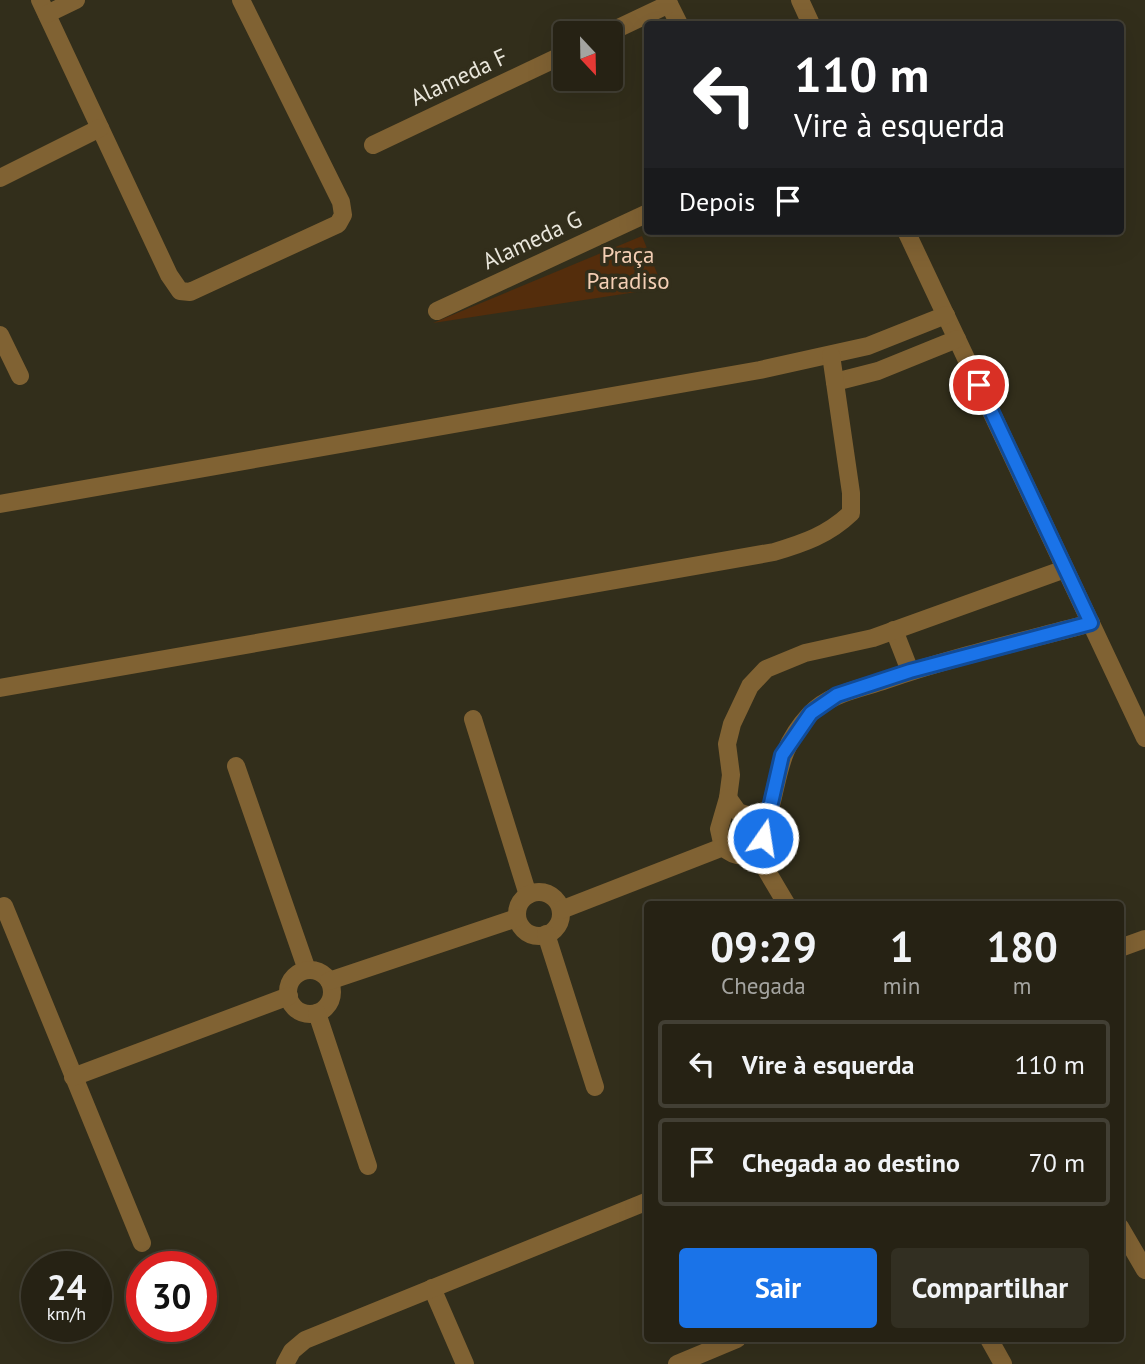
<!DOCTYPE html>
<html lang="pt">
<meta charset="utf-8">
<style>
:root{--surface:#262214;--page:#322f22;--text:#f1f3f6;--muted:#a4a4a0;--line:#423f34;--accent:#1a73e8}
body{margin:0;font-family:"PT Sans",sans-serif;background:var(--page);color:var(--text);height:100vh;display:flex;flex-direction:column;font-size:26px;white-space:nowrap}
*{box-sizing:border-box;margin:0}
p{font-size:23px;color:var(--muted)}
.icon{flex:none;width:38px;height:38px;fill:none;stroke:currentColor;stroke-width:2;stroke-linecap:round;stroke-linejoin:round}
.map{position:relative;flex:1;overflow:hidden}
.panel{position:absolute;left:644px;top:901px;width:480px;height:441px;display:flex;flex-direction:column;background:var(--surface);border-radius:7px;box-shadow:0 7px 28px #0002,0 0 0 2px var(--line)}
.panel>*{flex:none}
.top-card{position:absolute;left:644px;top:21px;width:480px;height:214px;border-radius:7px;box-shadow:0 7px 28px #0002,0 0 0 2px var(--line);background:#202124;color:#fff;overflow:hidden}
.needle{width:46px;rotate:158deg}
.tools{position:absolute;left:553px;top:21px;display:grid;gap:14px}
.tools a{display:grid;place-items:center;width:70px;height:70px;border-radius:7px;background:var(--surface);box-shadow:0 7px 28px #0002,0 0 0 2px var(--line);font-size:35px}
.speed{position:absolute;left:21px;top:1251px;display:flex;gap:14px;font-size:35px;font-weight:700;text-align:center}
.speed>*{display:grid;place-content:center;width:91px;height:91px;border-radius:50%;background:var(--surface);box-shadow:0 7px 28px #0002,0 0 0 2px var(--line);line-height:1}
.speed small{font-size:18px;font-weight:400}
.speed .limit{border:10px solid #d22;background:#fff;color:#111}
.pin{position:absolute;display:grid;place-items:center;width:60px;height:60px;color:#fff;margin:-30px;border:4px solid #fff;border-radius:50%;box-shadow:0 2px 7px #0007}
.me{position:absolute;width:77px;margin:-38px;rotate:13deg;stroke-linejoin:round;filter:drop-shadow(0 0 5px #0008)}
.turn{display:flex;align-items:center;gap:24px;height:147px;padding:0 35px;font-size:32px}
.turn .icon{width:91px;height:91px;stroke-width:2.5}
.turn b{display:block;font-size:49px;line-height:60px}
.then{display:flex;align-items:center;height:66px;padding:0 35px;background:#0003;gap:14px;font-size:26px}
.eta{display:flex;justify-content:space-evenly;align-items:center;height:119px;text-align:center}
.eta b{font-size:42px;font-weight:700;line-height:49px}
.cta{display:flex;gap:14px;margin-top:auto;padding:14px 35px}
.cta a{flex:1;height:80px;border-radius:7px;background:var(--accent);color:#fff;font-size:28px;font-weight:700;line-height:80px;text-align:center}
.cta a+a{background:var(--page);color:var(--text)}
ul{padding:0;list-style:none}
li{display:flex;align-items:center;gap:21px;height:88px;margin:0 14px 10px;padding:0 21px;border:4px solid var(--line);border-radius:7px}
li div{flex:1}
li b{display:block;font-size:26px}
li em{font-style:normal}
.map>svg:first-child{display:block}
</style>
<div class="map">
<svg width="1145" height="1364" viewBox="0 0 1145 1364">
<rect width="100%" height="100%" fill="#322e1b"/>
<path fill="#542d0c" d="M642 236 663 288 433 323Z"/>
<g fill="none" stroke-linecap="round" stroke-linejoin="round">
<g stroke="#806233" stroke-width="18">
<path d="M40 0 169 275 180 291 190 292 338 224 343 215 341 202 241 0"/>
<path d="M667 0 679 24"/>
<path d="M800 0 811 24"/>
<path d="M47 14 76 0"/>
<path d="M608 33 669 4"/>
<path d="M373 145 565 54"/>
<path d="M0 178 100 128"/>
<path d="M906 231 1145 738"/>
<path d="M437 311 648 213"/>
<path d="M0 335 20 376"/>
<path d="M835 382 878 371 957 339"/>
<path d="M0 504 760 370 868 346 946 315"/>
<path d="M894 630 910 671"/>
<path d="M0 688 774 552C804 543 828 535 851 513V493L831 355"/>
<path d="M473 719 528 895"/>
<path d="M236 766 307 970"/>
<path d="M728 798 731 775 727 744 732 724 750 686 766 669 805 653 873 638 1065 569"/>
<path d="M770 811 754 817 738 812 728 798 719 829 723 847C734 857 750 860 759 846 763 839 762 832 765 826 780 782 775 752 810 714 830 693 860 689 886 680 953 657 1023 641 1091 623"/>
<path d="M755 851 787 905"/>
<circle cx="539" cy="914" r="22"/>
<path d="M4 906 142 1243"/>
<path d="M561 910 723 847"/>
<path d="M546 934 595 1087"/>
<path d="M1120 948 1145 939"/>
<circle cx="310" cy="992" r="22"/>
<path d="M329 981 517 918"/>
<path d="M317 1013 368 1166"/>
<path d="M73 1077 289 996"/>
<path d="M1120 1227 1145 1270"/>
<path d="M432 1288 465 1364"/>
<path d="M989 1339 1003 1364"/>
<path d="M285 1364 292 1351 305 1340 648 1201"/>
<path d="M677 1364 737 1339"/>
</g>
</g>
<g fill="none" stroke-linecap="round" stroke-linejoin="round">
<defs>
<path id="route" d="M763 838 782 755 811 713 837 695 910 671 1091 623 979 385"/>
</defs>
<use href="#route" stroke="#114b97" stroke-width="18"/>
<use href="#route" stroke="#1a73e8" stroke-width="12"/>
</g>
<g text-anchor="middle" stroke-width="7" stroke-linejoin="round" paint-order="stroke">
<g font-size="23" fill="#e9e6db" stroke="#322e1b">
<text transform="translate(459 77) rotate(-25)" y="8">Alameda F</text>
<text transform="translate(532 240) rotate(-25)" y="8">Alameda G</text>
</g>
<g font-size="23" fill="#f4cfb5" stroke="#322e1b">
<text x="628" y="263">Praça<tspan x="628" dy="26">Paradiso</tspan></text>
</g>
</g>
</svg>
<div class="tools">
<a><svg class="needle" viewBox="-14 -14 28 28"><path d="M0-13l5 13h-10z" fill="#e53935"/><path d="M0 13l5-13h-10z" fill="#a4a4a0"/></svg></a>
</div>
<div class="speed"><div>24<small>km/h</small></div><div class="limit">30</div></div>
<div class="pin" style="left:979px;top:385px;background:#d93025"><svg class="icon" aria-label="arrive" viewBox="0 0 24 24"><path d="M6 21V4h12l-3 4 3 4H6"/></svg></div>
<svg class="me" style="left:763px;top:838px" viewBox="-20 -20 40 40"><circle r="17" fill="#1a73e8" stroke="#fff" stroke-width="3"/><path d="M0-11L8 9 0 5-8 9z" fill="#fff"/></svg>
<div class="top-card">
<div class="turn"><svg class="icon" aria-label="left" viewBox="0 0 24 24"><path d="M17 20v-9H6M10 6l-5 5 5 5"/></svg><div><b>110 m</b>Vire à esquerda</div></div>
<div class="then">Depois<svg class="icon" aria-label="arrive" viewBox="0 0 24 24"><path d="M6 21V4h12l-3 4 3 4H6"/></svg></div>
</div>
<section class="panel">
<div class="eta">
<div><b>09:29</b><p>Chegada</p></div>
<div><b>1</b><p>min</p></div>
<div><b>180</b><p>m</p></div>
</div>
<ul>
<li><svg class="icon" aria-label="left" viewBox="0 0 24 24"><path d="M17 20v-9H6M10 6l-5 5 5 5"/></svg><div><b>Vire à esquerda</b></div><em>110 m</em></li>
<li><svg class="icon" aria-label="arrive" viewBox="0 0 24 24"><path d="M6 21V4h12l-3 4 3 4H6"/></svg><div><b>Chegada ao destino</b></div><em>70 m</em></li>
</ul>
<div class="cta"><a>Sair</a><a>Compartilhar</a></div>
</section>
</div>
